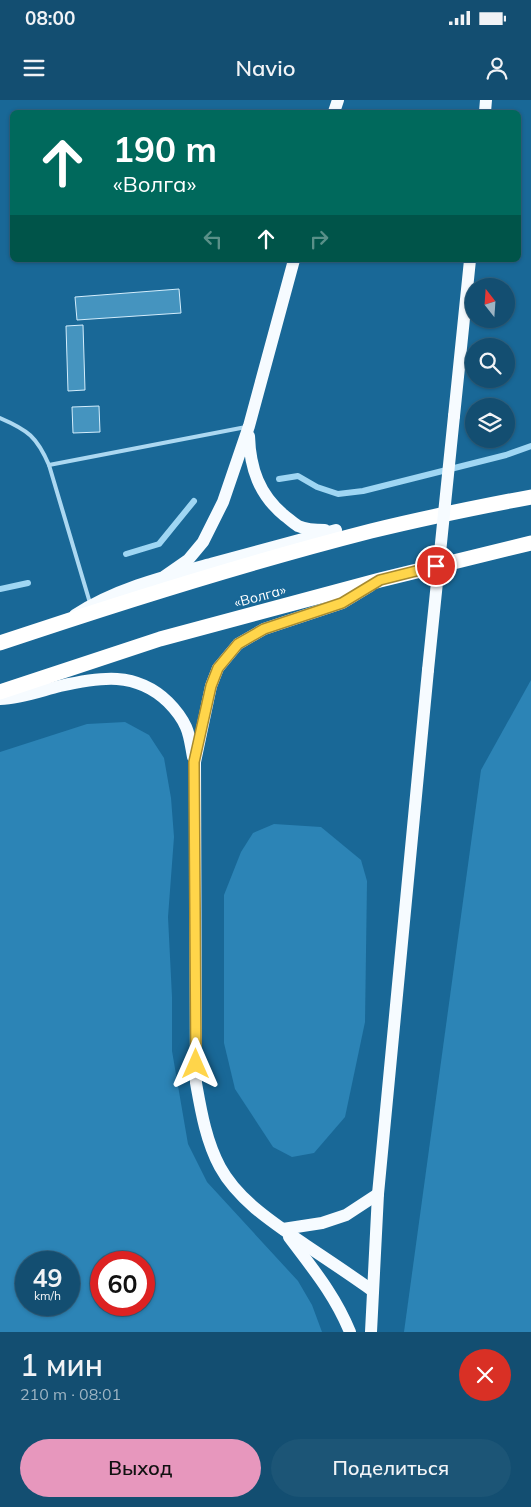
<!DOCTYPE html>
<html lang="ru">
<meta charset="utf-8">
<style>
:root{--surface:#134e71;--page:#1c5576;--text:#f1f3f6;--muted:#9db4c3;--line:#326584;--accent:#e797bd}
body{margin:0;font-family:Mulish,sans-serif;background:var(--page);color:var(--text);height:100vh;display:flex;flex-direction:column;font-size:19px;white-space:nowrap}
*{box-sizing:border-box;margin:0}
p{font-size:16px;color:var(--muted)}
.icon{flex:none;width:28px;height:28px;fill:none;stroke:currentColor;stroke-width:2;stroke-linecap:round;stroke-linejoin:round}
.map{position:relative;height:1232px;overflow:hidden}
.panel{display:flex;flex-direction:column;background:var(--surface);flex:1}
.panel>*{flex:none}
.banner{position:absolute;left:10px;top:10px;width:511px;height:152px;border-radius:8px;box-shadow:0 1px 4px #0004,0 0 0 1px var(--line);background:#00695c;color:#fff;overflow:hidden}
.needle{width:32px;rotate:343deg}
.controls{position:absolute;left:465px;top:178px;display:grid;gap:10px}
.controls a{display:grid;place-items:center;width:50px;height:50px;border-radius:50%;background:var(--surface);box-shadow:0 1px 4px #0004,0 0 0 1px var(--line);font-size:25px}
.speed{position:absolute;left:15px;top:1151px;display:flex;gap:10px;font-size:25px;font-weight:700;text-align:center}
.speed>*{display:grid;place-content:center;width:65px;height:65px;border-radius:50%;background:var(--surface);box-shadow:0 1px 4px #0004,0 0 0 1px var(--line);line-height:1}
.speed small{font-size:12px;font-weight:400}
.speed .limit{border:8px solid #d22;background:#fff;color:#111}
.pin{position:absolute;display:grid;place-items:center;width:42px;height:42px;color:#fff;margin:-21px;border:2px solid #fff;border-radius:50%;box-shadow:0 1px 5px #0007}
.me{position:absolute;width:55px;margin:-28px;rotate:0deg;stroke-linejoin:round;filter:drop-shadow(0 0 4px #0008)}
.turn{display:flex;align-items:center;gap:18px;height:105px;padding:0 20px;font-size:22px}
.turn .icon{width:65px;height:65px;stroke-width:2.5}
.turn b{display:block;font-size:35px;line-height:42px}
.lanes{display:flex;align-items:center;height:48px;padding:0 20px;background:#0003;justify-content:center;gap:25px;direction:ltr}
.lanes .off{opacity:.35}
.round{display:grid;place-items:center;flex:none;width:52px;height:52px;border-radius:26px;background:var(--page)}
.head{display:flex;align-items:center;justify-content:space-between;height:85px;padding:0 20px}
h1{font-size:30px;font-weight:600;line-height:38px}
.primary-button{display:flex;gap:10px;margin-top:auto;padding:10px 20px}
.primary-button a{flex:1;height:58px;border-radius:30px;background:var(--accent);color:#111;font-size:20px;font-weight:600;line-height:58px;text-align:center}
.primary-button a+a{background:var(--page);color:var(--text)}
.status{display:flex;justify-content:space-between;align-items:center;height:35px;padding:0 25px;background:var(--surface);direction:ltr}
.status svg{height:14px;fill:currentColor}
header{display:flex;justify-content:space-between;align-items:center;height:65px;padding:0 20px;background:var(--surface);font-size:22px;font-weight:600}
.map>svg:first-child{display:block}
</style>
<div class="status"><b>08:00</b><svg viewBox="0 0 49 12"><path d="M0 12V9h3v3zM5 12V6h3v6zM10 12V3h3v9zM15 12V0h3v12zM26 1h20v11H26zM47 4h2v5h-2z"/></svg></div>
<header><svg class="icon" aria-label="menu" viewBox="0 0 24 24"><path d="M4 6h16M4 12h16M4 18h16"/></svg>Navio<svg class="icon" aria-label="person" viewBox="0 0 24 24"><circle cx="12" cy="8" r="4"/><path d="M4 21q1-7 8-7t8 7"/></svg></header>
<div class="map">
<svg width="531" height="1232" viewBox="0 0 531 1232">
<rect width="100%" height="100%" fill="#196897"/>
<g fill="#2c84b6" fill-rule="evenodd">
<path d="M531 580V1232H404L481 670Z"/>
<path d="M125 622 149 635 164 658 171 698 174 737 168 817 172 897V951L188 1044 207 1082 298 1181 312 1205 322 1232H0V652L87 624ZM26 1162H69V1205H26ZM101 1162H144V1205H101Z"/>
<path d="M274 724 321 727 361 760 367 781 365 922 345 1017 314 1053 292 1057 273 1047 235 989 224 943V795L241 752 253 733Z"/>
</g>
<g fill="none" stroke-linecap="round" stroke-linejoin="round">
<g stroke="#9fd6f3" stroke-width="6">
<path d="M279 379 298 376 317 387 338 394 363 391 506 355 531 346"/>
<path d="M126 454 159 444 194 401"/>
<path d="M0 489 28 483"/>
</g>
</g>
<g fill="#4594bf" stroke="#d3edfc">
<path d="M179 189 181 213 77 220 75 197Z"/>
<path d="M83 225 85 290 68 291 66 226Z"/>
<path d="M99 306 100 332 73 333 72 307Z"/>
</g>
<g fill="none" stroke-linecap="round" stroke-linejoin="round">
<g stroke="#acd8f1" stroke-width="4">
<path d="M0 318C28 330 37 337 49 365L90 503"/>
<path d="M49 365 246 327"/>
</g>
<g stroke="#f6fbff" stroke-width="12">
<path d="M334 12 338 0"/>
<path d="M485 12 486 0"/>
<path d="M454 316 470 160"/>
<path d="M249 336C250 368 259 395 285 416 289 419 293 423 298 426 305 429 316 430 325 430"/>
<path d="M165 476 188 460 203 442 223 402 249 326 294 160"/>
<path d="M370 486 342 503 264 529 238 544 218 568 211 586 195 662 196 983C201 1011 206 1041 220 1067 239 1102 278 1126 310 1148 331 1162 352 1176 373 1191"/>
<path d="M75 515C117 488 166 476 214 463 255 452 295 441 336 430"/>
<path d="M0 599C21 598 40 591 60 586 100 577 136 571 168 602 175 609 182 618 186 627 190 636 191 647 193 657"/>
<path d="M283 1129 322 1123 346 1115 378 1094"/>
<path d="M289 1137C313 1169 335 1195 350 1232"/>
<path d="M371 1232 378 1094 428 570"/>
</g>
<g stroke="#fff" stroke-width="15">
<path d="M0 543C122 502 246 463 371 431 424 418 478 407 531 397"/>
<path d="M0 592 160 539 380 480 531 443"/>
</g>
<path stroke="#f6fbff" stroke-width="12" d="M428 570 454 316"/>
</g>
<g fill="none" stroke-linecap="round" stroke-linejoin="round">
<defs>
<path id="route" d="M196 964 194 662 211 586 218 568 238 544 264 529 342 503 380 480 436 466"/>
</defs>
<use href="#route" stroke="#a68a30" stroke-width="12"/>
<use href="#route" stroke="#ffd54a" stroke-width="9"/>
</g>
<g text-anchor="middle" stroke-width="4" stroke-linejoin="round" paint-order="stroke">
<g font-size="14" fill="#fff" stroke="#196897">
<text transform="translate(260 496) rotate(-15)" y="5">«Волга»</text>
</g>
</g>
</svg>
<div class="controls">
<a><svg class="needle" viewBox="-14 -14 28 28"><path d="M0-13l5 13h-10z" fill="#e53935"/><path d="M0 13l5-13h-10z" fill="#9db4c3"/></svg></a>
<a><svg class="icon" aria-label="search" viewBox="0 0 24 24"><circle cx="10" cy="10" r="6"/><path d="M15 15l6 6"/></svg></a>
<a><svg class="icon" aria-label="layers" viewBox="0 0 24 24"><path d="M12 4l9 5-9 5-9-5zM3 14l9 5 9-5"/></svg></a>
</div>
<div class="speed"><div>49<small>km/h</small></div><div class="limit">60</div></div>
<div class="pin" style="left:436px;top:466px;background:#d93025"><svg class="icon" aria-label="arrive" viewBox="0 0 24 24"><path d="M6 21V4h12l-3 4 3 4H6"/></svg></div>
<svg class="me" style="left:196px;top:964px" viewBox="-20 -20 40 40"><path d="M0-17L14 15 0 8-14 15z" fill="#ffd54a" stroke="#fff" stroke-width="4"/></svg>
<div class="banner">
<div class="turn"><svg class="icon" aria-label="ahead" viewBox="0 0 24 24"><path d="M12 20V5M6 11l6-6 6 6"/></svg><div><b>190 m</b>«Волга»</div></div>
<div class="lanes"><svg class="icon off" aria-label="left" viewBox="0 0 24 24"><path d="M17 20v-9H6M10 6l-5 5 5 5"/></svg><svg class="icon" aria-label="ahead" viewBox="0 0 24 24"><path d="M12 20V5M6 11l6-6 6 6"/></svg><svg class="icon off" aria-label="right" viewBox="0 0 24 24"><path d="M7 20v-9h11M14 6l5 5-5 5"/></svg></div>
</div>
</div>
<section class="panel">
<div class="head"><div><h1>1 мин</h1><p>210 m · 08:01</p></div><a class="round" style="background:#d93025;color:#fff"><svg class="icon" aria-label="close" viewBox="0 0 24 24"><path d="M6 6l12 12M18 6L6 18"/></svg></a></div>
<div class="primary-button"><a>Выход</a><a>Поделиться</a></div>
</section>
